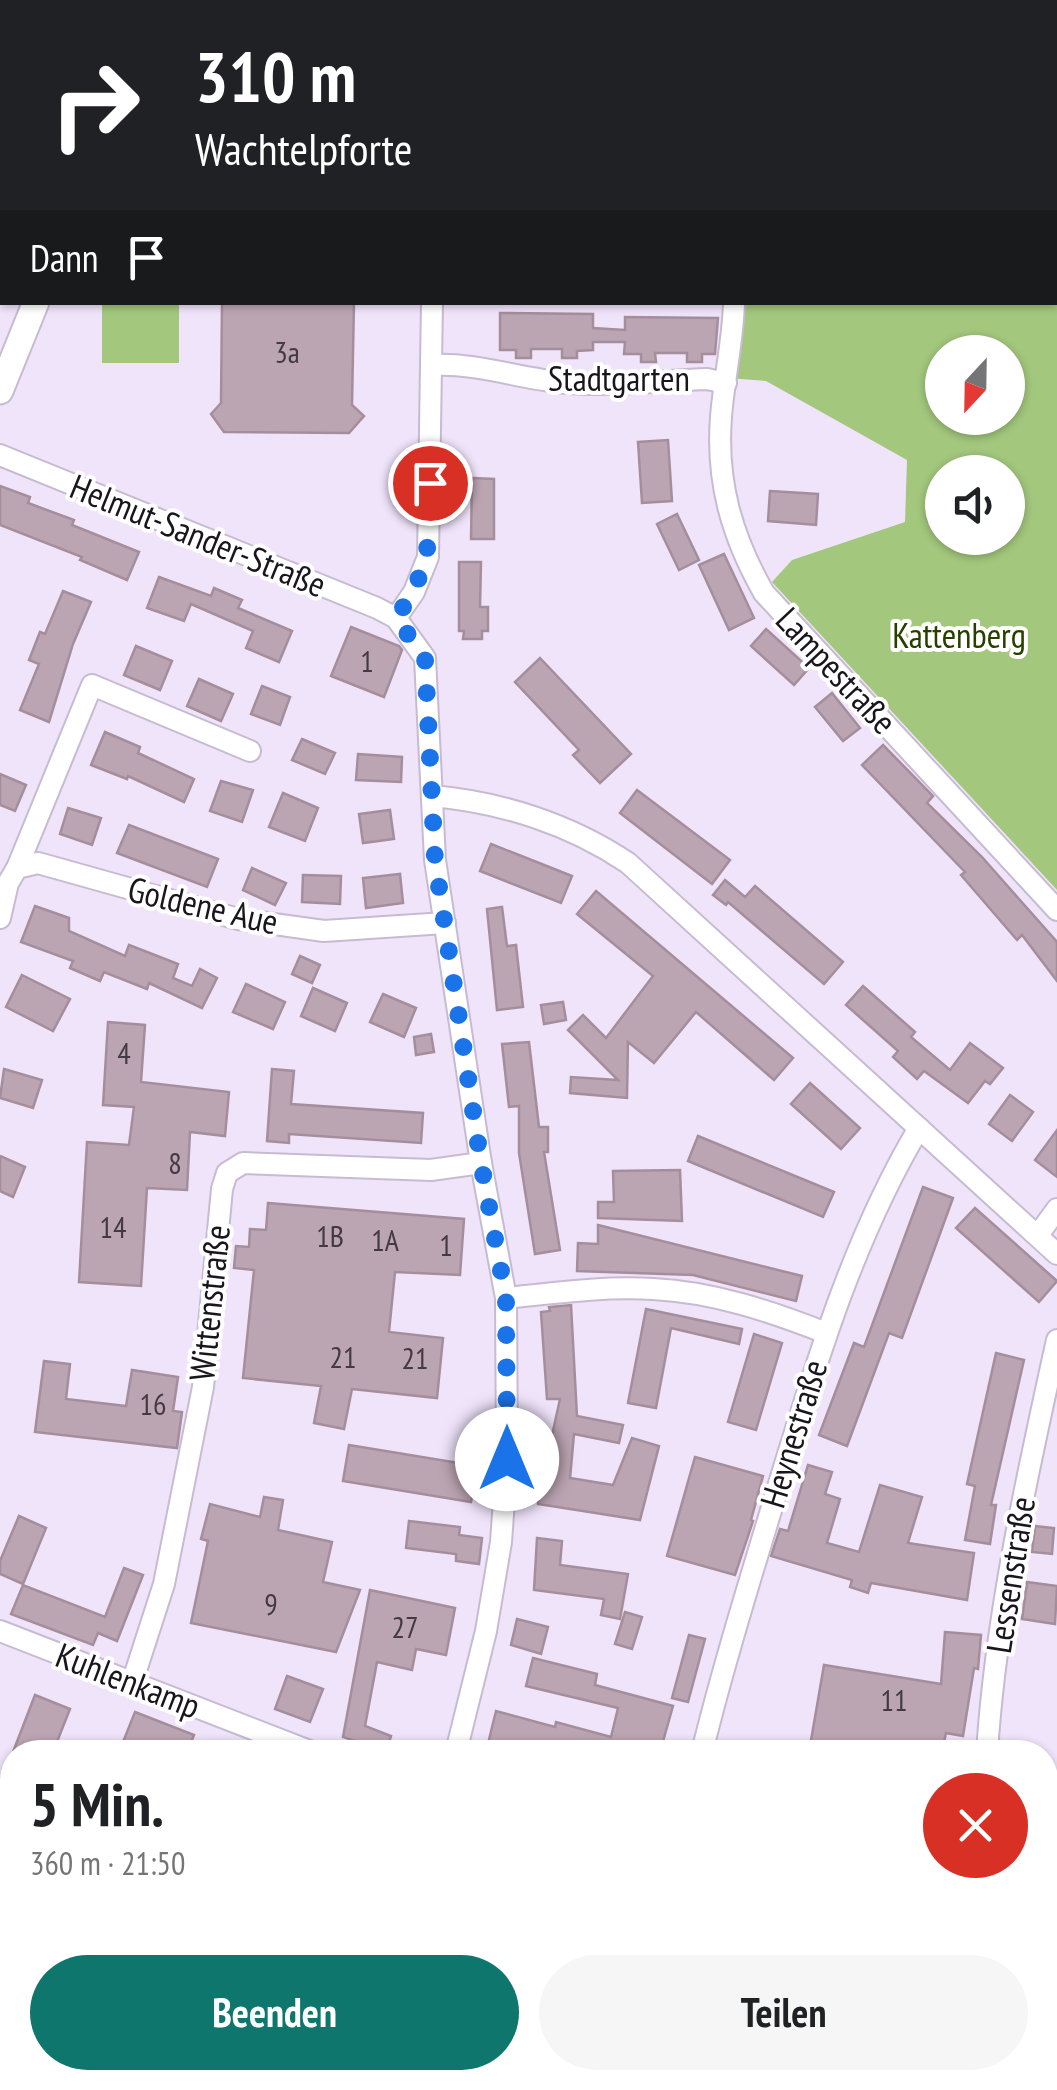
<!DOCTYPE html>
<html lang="de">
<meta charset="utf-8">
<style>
:root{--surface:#fff;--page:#f6f6f6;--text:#202124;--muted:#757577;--accent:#0f766e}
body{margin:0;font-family:"PT Sans Narrow",sans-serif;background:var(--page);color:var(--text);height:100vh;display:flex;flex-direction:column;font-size:38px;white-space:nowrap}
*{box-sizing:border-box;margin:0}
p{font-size:32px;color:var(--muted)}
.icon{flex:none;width:55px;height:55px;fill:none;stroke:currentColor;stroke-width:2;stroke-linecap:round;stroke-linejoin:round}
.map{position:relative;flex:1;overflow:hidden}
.panel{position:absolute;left:0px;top:1740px;width:1058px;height:350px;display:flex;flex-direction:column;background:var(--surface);border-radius:40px 40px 0 0;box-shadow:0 2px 8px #0004}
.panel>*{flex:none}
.hud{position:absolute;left:0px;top:0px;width:1058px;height:305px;box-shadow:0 2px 8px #0004;background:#202124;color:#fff;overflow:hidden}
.needle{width:65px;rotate:202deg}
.controls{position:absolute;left:925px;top:335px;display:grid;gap:20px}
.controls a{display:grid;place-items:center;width:100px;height:100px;border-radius:50%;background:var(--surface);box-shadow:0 2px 8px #0004;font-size:50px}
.pin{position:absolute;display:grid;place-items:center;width:85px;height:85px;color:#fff;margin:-42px;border:5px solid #fff;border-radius:50%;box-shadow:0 2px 10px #0007}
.me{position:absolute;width:110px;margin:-55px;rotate:0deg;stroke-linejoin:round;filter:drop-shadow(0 0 8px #0008)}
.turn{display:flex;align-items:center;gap:35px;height:210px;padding:0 30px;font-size:45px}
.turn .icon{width:130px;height:130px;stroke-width:2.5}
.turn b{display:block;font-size:70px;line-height:85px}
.then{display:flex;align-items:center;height:95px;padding:0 30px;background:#0003;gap:20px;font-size:38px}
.round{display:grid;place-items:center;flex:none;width:105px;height:105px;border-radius:52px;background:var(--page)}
.head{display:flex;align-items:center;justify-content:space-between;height:170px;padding:0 30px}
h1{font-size:60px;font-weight:700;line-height:75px}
.button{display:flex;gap:20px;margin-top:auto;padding:20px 30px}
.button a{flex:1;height:115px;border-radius:60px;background:var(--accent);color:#fff;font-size:40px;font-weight:700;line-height:115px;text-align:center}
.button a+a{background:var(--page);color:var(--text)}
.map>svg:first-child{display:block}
</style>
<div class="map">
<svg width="1057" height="2090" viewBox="0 0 1057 2090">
<rect width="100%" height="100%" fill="#f0e4fb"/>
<g fill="#a3c77d" fill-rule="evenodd">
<path d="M727 0H1024L1026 2H727Z"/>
<path d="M1055 37 1057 39V890L772 582 792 560 905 522 907 460 766 381 727 378 737 303 1055 302ZM942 352H1008V418H942ZM942 472H1008V538H942Z"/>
<rect x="102" y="303" width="77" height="60"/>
<path d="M0 1928 12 1932V2072C0 2049 0 1962 0 1928Z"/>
<path d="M138 2078H254L269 2090H143Z"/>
<path d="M349 2078H525L578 2090H342Z"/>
<path d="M774 2078H876L935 2090H830Z"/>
</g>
<g fill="#bca5b3" stroke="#a58e9b" stroke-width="2.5">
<path d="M222 302H354L352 405 364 416 349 433 224 432 211 414 221 403Z"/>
<path d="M500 313 593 314V328L625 330V317L718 318 715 354H702V362H687V353H655L656 362H641V354H624L625 342H593V350L577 351V358H562V349H531V358H516V350H500Z"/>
<path d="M668 440 672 501 642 503 638 442Z"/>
<path d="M472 478 494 479V539H471Z"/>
<path d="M0 486 30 497 28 503 74 520 72 525 139 552 127 580 80 560 82 557 0 525Z"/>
<path d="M770 491 818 494 816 525 768 521Z"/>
<path d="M677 514 699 560 679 570 657 524Z"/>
<path d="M724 554 754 618 729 630 699 565Z"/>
<path d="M459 562H481L480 607H488V631H482V639H463L464 631H459Z"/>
<path d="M159 577 211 596 214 588 242 600 238 608 292 631 279 662 246 648 253 631 191 604 184 621 147 608Z"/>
<path d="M63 591 91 602 73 644 49 722 20 710 39 664 29 660 40 632 45 634Z"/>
<path d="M351 627 399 646 402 650 384 697 331 676Z"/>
<path d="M766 629 809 668 794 685 751 646Z"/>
<path d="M136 646 172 661 160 690 124 675Z"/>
<path d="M540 658 631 754 600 783 573 755 579 750 515 682Z"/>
<path d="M199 679 233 694 221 721 187 706Z"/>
<path d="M262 686 290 697 280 725 251 714Z"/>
<path d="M832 693 860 728 843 741 815 707Z"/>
<path d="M105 732 140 747 138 753 194 779 184 802 128 776 127 779 91 765Z"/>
<path d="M302 739 335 753 325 774 292 760Z"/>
<path d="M883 745 933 796 927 803 982 857 1057 942V981L1022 935 1017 940 961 875 965 872 862 765Z"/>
<path d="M358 754 402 757 401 782 356 780Z"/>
<path d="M0 774 26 785 15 811 0 805Z"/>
<path d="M221 781 253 790 242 822 210 811Z"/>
<path d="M637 790 730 860 712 884 620 813Z"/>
<path d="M283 793 318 808 305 841 269 827Z"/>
<path d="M68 808 101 818 92 845 60 834Z"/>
<path d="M390 810 394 839 363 843 359 814Z"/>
<path d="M129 825 218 859 207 887 117 853Z"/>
<path d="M491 844 572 876 561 903 480 871Z"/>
<path d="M252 868 286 883 275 905 243 890Z"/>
<path d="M400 874 403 903 366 908 363 878Z"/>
<path d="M303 875 341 876 340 904 302 902Z"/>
<path d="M725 880 745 897 755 886 843 962 824 984 728 902 726 905 713 895Z"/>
<path d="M596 891 793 1058 774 1080 696 1012 654 1063 628 1042 627 1098 570 1093 571 1077 618 1080 568 1030 583 1015 606 1038 653 976 577 914Z"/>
<path d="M35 906 69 918V931L125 956 129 945 178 964 173 978 192 986 200 969 217 978 202 1008 149 983 147 989 104 972 100 981 70 968 73 961 21 942Z"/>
<path d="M502 907 507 946 516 945 523 1007 497 1010 487 909Z"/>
<path d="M300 956 320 965 312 983 292 974Z"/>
<path d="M22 975 70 999 53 1031 6 1007Z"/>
<path d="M246 984 285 1002 273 1029 233 1012Z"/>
<path d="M863 986 915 1032 911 1037 950 1070 970 1043 1003 1068 990 1084 985 1081 968 1103 924 1071 917 1079 893 1057 898 1051 846 1005Z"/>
<path d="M313 988 347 1003 335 1031 301 1016Z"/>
<path d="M383 994 416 1008 404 1037 370 1022Z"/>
<path d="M563 1002 566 1020 544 1024 541 1005Z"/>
<path d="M108 1022 145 1025 141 1082 229 1092 225 1136 190 1132 187 1190 147 1188 141 1286 79 1282 87 1142 129 1145 134 1107 103 1105Z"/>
<path d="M431 1034 434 1052 416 1055 414 1037Z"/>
<path d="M529 1042 539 1127H548V1152H544L560 1250 535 1254 519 1153V1106L509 1107 502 1044Z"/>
<path d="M4 1069 42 1080 33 1108 0 1098Z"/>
<path d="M272 1069 294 1071 291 1104 423 1113 421 1143 289 1134V1143L267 1141Z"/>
<path d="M810 1083 860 1128 841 1149 791 1104Z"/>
<path d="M1010 1095 1033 1112 1012 1141 989 1124Z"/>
<path d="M1057 1130V1177L1035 1160Z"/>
<path d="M698 1136 834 1192 823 1217 688 1161Z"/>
<path d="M0 1156 25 1167 13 1197 0 1191Z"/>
<path d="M680 1170 682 1221 598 1218V1202H614L613 1171Z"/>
<path d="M923 1187 953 1198 902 1338 889 1333 847 1446 819 1435 854 1343 864 1347Z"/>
<path d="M268 1203 464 1219 460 1275 395 1272 389 1332 443 1338 437 1398 352 1389 344 1429 314 1423 321 1386 243 1378 254 1270 234 1268 236 1246 249 1247 250 1229 266 1230Z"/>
<path d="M975 1208 1057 1281 1039 1302 956 1228Z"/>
<path d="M598 1225 802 1276 796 1301 693 1275 577 1271 578 1243 598 1244Z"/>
<path d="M571 1305 577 1416 623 1425 619 1443 574 1434 570 1478 613 1485 632 1438 659 1446 640 1520 538 1504 542 1449H549L560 1399H547L541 1312 550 1311 549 1307Z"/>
<path d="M646 1309 742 1329 739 1344 671 1328 656 1408 628 1403Z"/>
<path d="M754 1334 782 1343 756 1430 728 1422Z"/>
<path d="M996 1353 1024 1360 991 1505H996L990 1544 965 1540 975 1486 967 1484Z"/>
<path d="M44 1361 70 1364 66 1399 126 1406 132 1370 178 1377 173 1411 182 1412 177 1448 35 1432Z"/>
<path d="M349 1445 477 1466 471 1502 343 1481Z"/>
<path d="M695 1457 763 1476 751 1520 753 1521 735 1575 667 1556Z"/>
<path d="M808 1465 832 1472 825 1494 840 1499 827 1543 859 1552 880 1485 922 1497 908 1543 974 1553 967 1600 871 1583 868 1593 850 1587 852 1580 771 1556 780 1529 788 1531Z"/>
<path d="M264 1497 283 1500 278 1530 332 1542 323 1582 360 1590 336 1652 191 1623 208 1541 201 1539 210 1504 260 1517Z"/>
<path d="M19 1516 46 1528 23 1584 0 1574V1561Z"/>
<path d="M409 1521 460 1527 459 1535 482 1538 479 1564 456 1561V1554L406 1548Z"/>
<path d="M1035 1526 1054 1528 1052 1554 1032 1552Z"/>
<path d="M537 1538 562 1541 560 1565 628 1574 620 1619 601 1615 604 1599 534 1590Z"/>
<path d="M124 1568 143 1575 117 1641 98 1633 93 1645 11 1614 23 1585 105 1617Z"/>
<path d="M1027 1582 1057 1586 1055 1624 1022 1619Z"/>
<path d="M370 1590 455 1608 446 1655 416 1649 412 1670 377 1662 365 1726 391 1736 386 1752 343 1737Z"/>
<path d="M625 1612 642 1617 632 1649 615 1644Z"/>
<path d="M517 1619 548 1627 541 1654 511 1645Z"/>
<path d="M945 1632 981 1635 978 1669 974 1668 963 1736 946 1733 942 1752H809L824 1665 941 1684Z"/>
<path d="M689 1635 705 1639 688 1702 672 1698Z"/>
<path d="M533 1658 597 1674 595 1685 673 1706 660 1752H486L496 1711 555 1727 556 1722 611 1737 618 1708 526 1686Z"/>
<path d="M287 1676 323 1689 310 1722 275 1709Z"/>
<path d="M35 1695 70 1709 53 1752H13Z"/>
<path d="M135 1712 194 1735 187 1752H119Z"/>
</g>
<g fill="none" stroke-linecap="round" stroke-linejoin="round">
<defs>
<g id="minor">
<path d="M431 0V2"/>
<path d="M727 0V2"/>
<path d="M734 302C733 342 724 378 721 417 716 482 732 537 764 593L1057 910"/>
<path d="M433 365C474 363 516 377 557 382 607 387 657 381 707 379L726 383"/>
<path d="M0 455 377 608 396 618 425 658 435 860 481 1163 506 1298 507 1459 501 1542 486 1631 456 1752"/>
<path d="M396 618 414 592 428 557 432 302"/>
<path d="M432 796C501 802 570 824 628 863L1057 1254"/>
<path d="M17 868 92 685 250 751"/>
<path d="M0 918 8 883 17 868 38 863 238 919 324 931 445 923"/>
<path d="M1038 1235 1057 1209"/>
<path d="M506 1298C554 1293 604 1286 653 1289 713 1292 770 1311 826 1333"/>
<path d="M0 1631 312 1752"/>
<path d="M132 1683 164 1584 203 1387 222 1189 227 1173 243 1163 431 1170 481 1163"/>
<path d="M702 1752C725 1659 754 1567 782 1474 818 1357 855 1235 919 1128"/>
<path d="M987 1752C996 1614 1027 1476 1057 1340"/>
<path d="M1045 1946 1057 1947"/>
<path d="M320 2090 326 2078"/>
</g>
<g id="tertiary">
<path d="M151 2 152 0"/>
<path d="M0 391 36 302"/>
</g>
<g id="trunk">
<path d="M0 1893 12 1897"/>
<path d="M580 2078 632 2090"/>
<path d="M684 2078 739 2090"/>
</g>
</defs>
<use href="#minor" stroke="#c7bbd1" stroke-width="24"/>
<use href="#tertiary" stroke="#c7bbd1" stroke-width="29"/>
<use href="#trunk" stroke="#c7bbd1" stroke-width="39"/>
<use href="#minor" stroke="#fff" stroke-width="20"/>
<use href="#tertiary" stroke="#fff" stroke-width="25"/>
<use href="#trunk" stroke="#fff" stroke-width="35"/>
</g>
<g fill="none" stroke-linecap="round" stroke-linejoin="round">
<path stroke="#1a73e8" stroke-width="18" stroke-dasharray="0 32.4" d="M430 483C429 545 432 565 396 618L425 658 435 860 481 1163 506 1298 507 1459"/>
</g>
<g text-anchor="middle" stroke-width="8" stroke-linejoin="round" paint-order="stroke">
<g font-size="30" fill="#423942">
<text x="287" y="363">3a</text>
<text x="367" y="672">1</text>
<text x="124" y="1064">4</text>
<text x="175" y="1174">8</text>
<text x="113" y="1238">14</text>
<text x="330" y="1247">1B</text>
<text x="385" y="1251">1A</text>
<text x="446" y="1256">1</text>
<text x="343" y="1368">21</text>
<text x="415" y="1369">21</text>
<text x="153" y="1415">16</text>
<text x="271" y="1615">9</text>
<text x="405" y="1638">27</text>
<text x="894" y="1711">11</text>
</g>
<g font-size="35" fill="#19151d" stroke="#fff">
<text x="619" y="391">Stadtgarten</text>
<text transform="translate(198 536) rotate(22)" y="12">Helmut-Sander-Straße</text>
<text transform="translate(836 671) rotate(47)" y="12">Lampestraße</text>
<text transform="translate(203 906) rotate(13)" y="12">Goldene Aue</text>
<text transform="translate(210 1303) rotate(-84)" y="12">Wittenstraße</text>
<text transform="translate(794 1434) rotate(-73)" y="12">Heynestraße</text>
<text transform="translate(1011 1575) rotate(-81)" y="12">Lessenstraße</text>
<text transform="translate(128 1681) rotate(21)" y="12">Kuhlenkamp</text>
</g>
<g font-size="35" fill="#274000" stroke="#fff">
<text x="959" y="648">Kattenberg</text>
</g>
</g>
</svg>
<div class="controls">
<a><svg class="needle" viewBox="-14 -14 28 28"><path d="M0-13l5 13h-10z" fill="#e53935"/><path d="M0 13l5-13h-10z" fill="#757577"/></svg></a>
<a><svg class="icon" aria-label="sound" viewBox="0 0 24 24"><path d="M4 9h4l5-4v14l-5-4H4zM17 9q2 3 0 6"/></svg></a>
</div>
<div class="pin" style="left:430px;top:483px;background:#d93025"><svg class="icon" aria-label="arrive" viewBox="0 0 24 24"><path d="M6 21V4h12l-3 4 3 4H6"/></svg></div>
<svg class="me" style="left:507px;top:1459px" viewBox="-20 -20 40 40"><circle r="19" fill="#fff"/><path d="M0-13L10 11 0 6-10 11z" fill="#1a73e8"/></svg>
<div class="hud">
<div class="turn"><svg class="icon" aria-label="right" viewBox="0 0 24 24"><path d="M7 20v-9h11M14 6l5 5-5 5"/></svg><div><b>310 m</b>Wachtelpforte</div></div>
<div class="then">Dann<svg class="icon" aria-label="arrive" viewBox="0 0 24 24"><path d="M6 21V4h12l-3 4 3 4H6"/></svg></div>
</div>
<section class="panel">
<div class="head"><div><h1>5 Min.</h1><p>360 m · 21:50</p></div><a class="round" style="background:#d93025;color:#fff"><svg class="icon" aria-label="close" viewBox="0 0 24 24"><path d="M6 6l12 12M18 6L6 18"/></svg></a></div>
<div class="button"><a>Beenden</a><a>Teilen</a></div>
</section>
</div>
